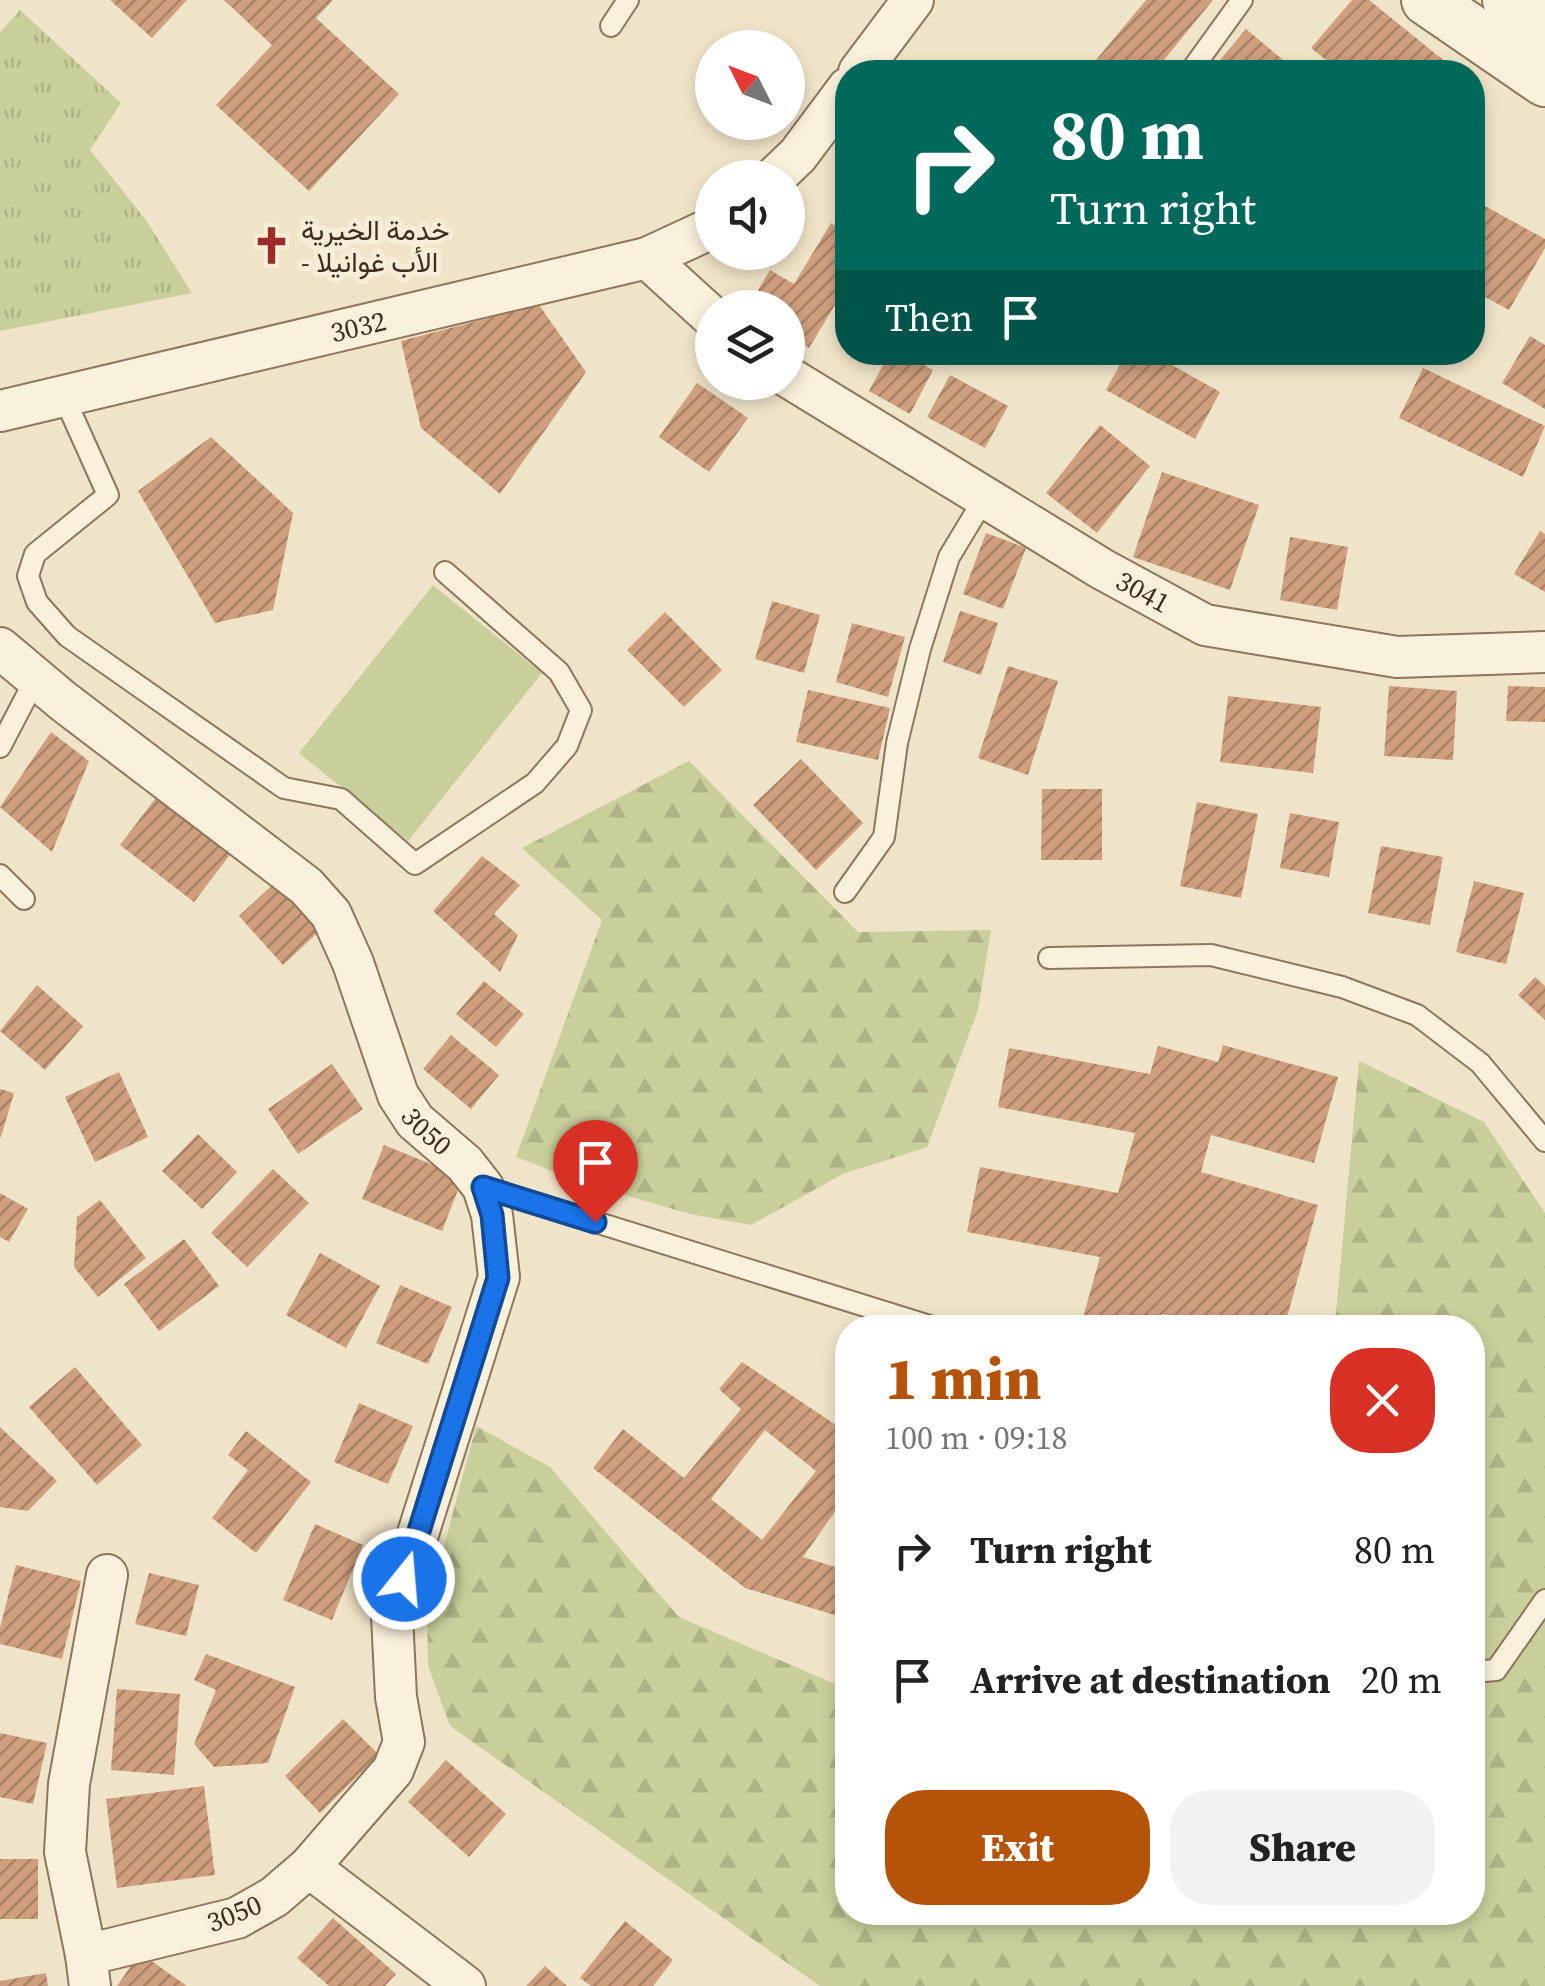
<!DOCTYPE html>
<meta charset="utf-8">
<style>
:root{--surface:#fff;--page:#f2f2f2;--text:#222;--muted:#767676;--accent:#b45309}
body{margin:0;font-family:"Source Serif 4",Vazirmatn,serif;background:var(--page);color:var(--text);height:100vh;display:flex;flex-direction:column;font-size:38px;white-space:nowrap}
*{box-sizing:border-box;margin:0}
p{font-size:32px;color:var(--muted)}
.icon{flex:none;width:55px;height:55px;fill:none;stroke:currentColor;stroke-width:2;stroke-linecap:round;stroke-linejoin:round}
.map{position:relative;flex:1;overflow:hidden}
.sheet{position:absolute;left:835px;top:1315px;width:650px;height:610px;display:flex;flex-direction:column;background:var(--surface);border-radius:40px;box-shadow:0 5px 15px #0003}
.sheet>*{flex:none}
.guide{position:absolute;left:835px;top:60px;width:650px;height:305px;border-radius:40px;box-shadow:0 5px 15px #0003;background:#00695c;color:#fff;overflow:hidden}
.needle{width:65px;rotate:312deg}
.buttons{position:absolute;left:695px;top:30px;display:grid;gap:20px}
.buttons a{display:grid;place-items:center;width:110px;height:110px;border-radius:50%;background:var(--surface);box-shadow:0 5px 15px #0003;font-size:50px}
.pin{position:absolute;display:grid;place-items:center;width:85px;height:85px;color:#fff;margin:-102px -42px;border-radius:50% 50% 50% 0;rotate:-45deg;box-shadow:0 0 10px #0007}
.pin .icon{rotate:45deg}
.me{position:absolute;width:110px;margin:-55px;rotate:17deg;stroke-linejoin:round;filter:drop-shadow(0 0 8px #0008)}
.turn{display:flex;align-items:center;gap:35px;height:210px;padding:0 50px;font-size:45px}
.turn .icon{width:130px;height:130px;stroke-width:2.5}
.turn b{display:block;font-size:70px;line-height:85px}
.then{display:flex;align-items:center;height:95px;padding:0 50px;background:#0003;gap:20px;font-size:38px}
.round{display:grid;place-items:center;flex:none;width:105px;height:105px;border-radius:40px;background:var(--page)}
.overview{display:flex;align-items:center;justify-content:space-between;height:170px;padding:0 50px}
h1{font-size:60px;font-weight:800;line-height:75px;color:var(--accent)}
.primary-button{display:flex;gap:20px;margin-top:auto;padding:20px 50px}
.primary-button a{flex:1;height:115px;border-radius:40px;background:var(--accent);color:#fff;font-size:40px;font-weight:800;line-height:115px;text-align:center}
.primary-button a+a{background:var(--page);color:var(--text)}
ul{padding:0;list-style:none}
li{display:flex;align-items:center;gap:30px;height:130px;padding:0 50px}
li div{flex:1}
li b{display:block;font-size:38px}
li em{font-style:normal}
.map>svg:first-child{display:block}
</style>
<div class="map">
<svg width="1545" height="1986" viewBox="0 0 1545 1986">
<defs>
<pattern id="grass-tufts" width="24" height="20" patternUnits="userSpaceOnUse" patternTransform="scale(2.5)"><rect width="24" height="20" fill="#c9cf9b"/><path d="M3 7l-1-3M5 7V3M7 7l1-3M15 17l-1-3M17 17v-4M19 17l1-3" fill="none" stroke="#aeb285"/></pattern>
<pattern id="forest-firs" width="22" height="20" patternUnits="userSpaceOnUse" patternTransform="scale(2.5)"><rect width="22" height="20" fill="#c9cf9b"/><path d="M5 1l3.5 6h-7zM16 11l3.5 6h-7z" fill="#aeb285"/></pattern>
<pattern id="building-hatch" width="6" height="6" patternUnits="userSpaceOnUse" patternTransform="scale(2.5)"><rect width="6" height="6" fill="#cf9f7d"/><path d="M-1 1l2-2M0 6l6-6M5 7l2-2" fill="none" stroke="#a98266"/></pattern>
</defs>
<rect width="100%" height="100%" fill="#f0e4c8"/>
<path fill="url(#grass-tufts)" d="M20 10 121 103 90 150 146 220 192 293 0 331V32Z"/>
<g fill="url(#forest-firs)">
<path d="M689 761 858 932 991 930 978 1010 927 1147 843 1174 751 1225 690 1214 580 1182 516 1157 602 920 522 848Z"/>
<path d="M1359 1061 1484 1122 1545 1213V1986H820L450 1726 428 1666 427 1610 476 1426 550 1467 679 1617 847 1689 848 1912H1472V1328L1325 1327 1336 1314Z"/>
</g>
<path fill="#c9cf9b" d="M433 585 542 673 408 841 299 753Z"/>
<g fill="url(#building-hatch)" fill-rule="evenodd">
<path d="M110 0H187L152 38Z"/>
<path d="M224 0H333L316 18 399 94 309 191 216 105 272 45Z"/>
<path d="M1146 0H1213L1154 72H1086Z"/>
<path d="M1352 0H1369L1458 72H1341L1311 48Z"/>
<path d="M1246 29 1288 64 1280 72H1210Z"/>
<path d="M1472 199 1545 239V248L1509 310 1472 290Z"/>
<path d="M831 223 848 233V283L809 348 788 335V308H747L770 270 794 284Z"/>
<path d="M539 305 586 372 500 494 421 428 401 341Z"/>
<path d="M1530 336 1545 345V409L1502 383Z"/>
<path d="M890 352H902L933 370 910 414 869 391Z"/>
<path d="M1127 352H1149L1220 392 1195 439 1106 390Z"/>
<path d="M1423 368 1545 426 1523 477 1399 418Z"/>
<path d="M950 375 1008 406 985 448 927 417Z"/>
<path d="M697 383 748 418 709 472 659 437Z"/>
<path d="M1100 425 1150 466 1097 533 1046 493Z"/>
<path d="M211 437 293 513 273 610 215 623 138 491Z"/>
<path d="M1162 472 1259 505 1230 590 1133 557Z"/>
<path d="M1540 531 1545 534V592L1514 574Z"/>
<path d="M986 533 1026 548 1003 609 963 594Z"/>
<path d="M1290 537 1348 547 1337 610 1280 600Z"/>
<path d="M772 601 820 615 804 673 755 659Z"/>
<path d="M960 611 998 623 981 675 943 662Z"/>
<path d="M665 612 722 670 684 707 627 650Z"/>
<path d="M852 623 905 637 888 697 836 682Z"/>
<path d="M1008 666 1058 681 1028 775 978 758Z"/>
<path d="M1389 686 1457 691 1453 760 1384 756Z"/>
<path d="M1508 686 1545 687V722L1506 721Z"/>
<path d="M808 690 890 708 878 760 796 742Z"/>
<path d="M1228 696 1321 707 1313 773 1220 762Z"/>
<path d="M51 732 89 761 52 852 0 807Z"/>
<path d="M801 759 863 823 816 870 753 805Z"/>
<path d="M1042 789H1102V860H1041Z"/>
<path d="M158 795 232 852 194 902 120 845Z"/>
<path d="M1197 802 1258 814 1241 898 1180 886Z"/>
<path d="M1290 813 1339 822 1329 877 1280 868Z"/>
<path d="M1381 846 1443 857 1430 925 1368 913Z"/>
<path d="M482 856 520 885 494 914 518 935 500 972 433 911Z"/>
<path d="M281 877 326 925 283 965 239 916Z"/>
<path d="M1474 881 1524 893 1506 964 1456 952Z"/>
<path d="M1535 977 1545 986V1020L1518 995Z"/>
<path d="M484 981 524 1014 496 1047 456 1014Z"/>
<path d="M37 985 83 1026 45 1070 0 1031Z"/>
<path d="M451 1035 499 1075 471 1109 423 1069Z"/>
<path d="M1223 1045 1338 1077 1314 1163 1211 1135 1201 1172 1318 1205 1284 1328H1212L1162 1314 1158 1328H1080L1100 1257 967 1232 980 1167 1118 1193 1135 1133 998 1107 1009 1048 1150 1074 1158 1046 1218 1062Z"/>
<path d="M332 1064 363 1109 298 1154 268 1109Z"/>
<path d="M119 1072 148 1137 95 1162 65 1097Z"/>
<path d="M0 1089 14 1093 1 1137H0Z"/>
<path d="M198 1134 237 1172 202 1209 162 1171Z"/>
<path d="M384 1145 463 1177 442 1231 362 1199Z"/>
<path d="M273 1169 309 1203 247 1267 211 1233Z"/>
<path d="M0 1193 28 1209 9 1242 0 1237Z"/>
<path d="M100 1200 146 1258 98 1297 74 1267 77 1217Z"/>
<path d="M184 1239 219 1286 159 1331 124 1284Z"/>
<path d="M320 1253 380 1286 346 1348 286 1315Z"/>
<path d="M400 1285 452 1307 428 1364 376 1343Z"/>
<path d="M742 1362 848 1433V1493L803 1557 848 1571V1619L745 1588 593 1468 623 1429 684 1478 741 1409 719 1389ZM765 1430 816 1471 762 1540 711 1499Z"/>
<path d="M75 1367 142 1445 97 1485 29 1407Z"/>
<path d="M359 1403 413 1426 388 1484 334 1462Z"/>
<path d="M0 1427 57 1481 28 1511 0 1507Z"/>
<path d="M246 1431 311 1482 256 1553 212 1518 248 1470 228 1455Z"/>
<path d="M315 1524 363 1545 332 1620 283 1600Z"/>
<path d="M16 1565 81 1581 62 1659 0 1644V1628Z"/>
<path d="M149 1573 199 1585 186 1636 135 1624Z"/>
<path d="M206 1654 295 1687 268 1763 214 1767 194 1744 216 1690 194 1680Z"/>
<path d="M117 1689 180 1694 174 1775 111 1770Z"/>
<path d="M343 1719 379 1755 320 1813 285 1776Z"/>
<path d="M0 1733 47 1743 33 1804 0 1797Z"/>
<path d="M446 1760 506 1814 469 1857 408 1802Z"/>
<path d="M204 1786 215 1875 117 1888 106 1799Z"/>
<rect x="0" y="1859" width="38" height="60"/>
<path d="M333 1918 396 1974 385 1986H329L297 1958Z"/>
<path d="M625 1921 673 1960 653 1986H591L580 1978Z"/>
<path d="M140 1953 187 1986H117Z"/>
<path d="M545 1966 567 1986H526Z"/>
<path d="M46 1973 48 1986H0V1981Z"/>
</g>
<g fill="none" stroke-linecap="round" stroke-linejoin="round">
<defs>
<g id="service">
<path d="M611 26 628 0"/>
<path d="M1190 72 1242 0"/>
<path d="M64 397 108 495 35 554 28 576 37 602 67 636 284 788 341 799 415 864 535 783 567 746 581 710 559 672 445 572"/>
<path d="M0 747 36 678"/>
<path d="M0 875 24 899"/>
<path d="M845 892 884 837 897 743 920 649 949 557 984 499"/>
<path d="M1049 958 1211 955 1342 987 1417 1015 1480 1063 1545 1141"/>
<path d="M483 1187 936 1328"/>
<path d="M1472 1672 1496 1670 1545 1600"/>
</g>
<g id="minor">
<path d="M859 72 913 0"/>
<path d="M774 178 798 155 848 88"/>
<path d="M647 258 712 317"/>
<path id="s1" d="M788 377 1102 569 1205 625 1397 657 1545 652"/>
<path id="s2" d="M0 411 647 258 712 228"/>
<path id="s3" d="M0 648 63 701 306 886 331 914 353 963 398 1095 415 1121 465 1164 483 1187 492 1215 499 1277 392 1616 396 1697 404 1742 393 1770 309 1867 274 1897 237 1918 86 1955 90 1986"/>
<path d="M309 1867 465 1986"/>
<path d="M86 1955 65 1852 69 1784 107 1575"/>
</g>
<g id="tertiary">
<path d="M1427 0 1545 81"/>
<path d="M1508 0 1545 26"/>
</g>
</defs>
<use href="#service" stroke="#8d765c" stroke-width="24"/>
<use href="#minor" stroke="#8d765c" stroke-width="44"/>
<use href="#tertiary" stroke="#8d765c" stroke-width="54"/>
<use href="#service" stroke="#faf1dc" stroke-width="20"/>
<use href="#minor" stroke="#faf1dc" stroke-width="40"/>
<use href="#tertiary" stroke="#faf1dc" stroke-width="50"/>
</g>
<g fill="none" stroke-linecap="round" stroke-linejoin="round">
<defs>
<path id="route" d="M404 1579 498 1278 492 1215 483 1187 595 1222"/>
</defs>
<use href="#route" stroke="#114b97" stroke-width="25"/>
<use href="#route" stroke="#1a73e8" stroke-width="18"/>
</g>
<defs>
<symbol id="church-bare" viewBox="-9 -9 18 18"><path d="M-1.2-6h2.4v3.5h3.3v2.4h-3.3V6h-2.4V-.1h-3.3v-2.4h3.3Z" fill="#9e2a2b" stroke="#f7eed8" stroke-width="2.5" paint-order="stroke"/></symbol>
</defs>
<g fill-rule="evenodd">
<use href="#church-bare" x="244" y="218" width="55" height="55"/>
</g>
<g text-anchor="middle" stroke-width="10" stroke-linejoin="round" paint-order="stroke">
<g font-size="28" fill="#3d2e20" stroke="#f7eed8" text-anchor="start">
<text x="301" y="240">خدمة الخيرية<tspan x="301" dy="32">- الأب غوانيلا</tspan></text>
</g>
<g font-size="28" fill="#3d2e20" stroke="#f7eed8">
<text dy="10" stroke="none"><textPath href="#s2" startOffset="368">3032</textPath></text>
<text dy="10" stroke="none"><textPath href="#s1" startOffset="415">3041</textPath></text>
<text dy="10" stroke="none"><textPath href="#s3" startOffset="665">3050</textPath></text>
<text transform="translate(234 1913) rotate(-22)" y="10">3050</text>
</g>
</g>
</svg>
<div class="buttons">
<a><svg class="needle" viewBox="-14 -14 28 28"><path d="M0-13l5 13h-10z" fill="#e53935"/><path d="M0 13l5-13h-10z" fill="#767676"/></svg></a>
<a><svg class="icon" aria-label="sound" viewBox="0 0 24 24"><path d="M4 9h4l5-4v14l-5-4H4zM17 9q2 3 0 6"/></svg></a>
<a><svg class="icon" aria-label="layers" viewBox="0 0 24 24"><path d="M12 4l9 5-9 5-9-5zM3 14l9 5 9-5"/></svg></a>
</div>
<div class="pin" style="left:595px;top:1222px;background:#d93025"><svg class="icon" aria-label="arrive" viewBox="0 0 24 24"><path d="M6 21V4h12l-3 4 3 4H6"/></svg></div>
<svg class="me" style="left:404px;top:1579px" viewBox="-20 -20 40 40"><circle r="17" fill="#1a73e8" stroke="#fff" stroke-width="3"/><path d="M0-11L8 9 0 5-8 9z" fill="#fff"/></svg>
<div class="guide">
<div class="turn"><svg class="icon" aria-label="right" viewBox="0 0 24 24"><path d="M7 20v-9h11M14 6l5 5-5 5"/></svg><div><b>80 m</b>Turn right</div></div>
<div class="then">Then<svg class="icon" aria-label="arrive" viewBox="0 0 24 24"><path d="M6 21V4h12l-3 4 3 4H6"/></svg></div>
</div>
<section class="sheet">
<div class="overview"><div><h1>1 min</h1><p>100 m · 09:18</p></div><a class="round" style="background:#d93025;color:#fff"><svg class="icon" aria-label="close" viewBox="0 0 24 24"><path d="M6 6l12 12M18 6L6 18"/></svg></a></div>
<ul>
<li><svg class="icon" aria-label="right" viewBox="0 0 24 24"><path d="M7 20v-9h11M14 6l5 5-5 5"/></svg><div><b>Turn right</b></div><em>80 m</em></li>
<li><svg class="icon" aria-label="arrive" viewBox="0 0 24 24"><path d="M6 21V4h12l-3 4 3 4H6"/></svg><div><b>Arrive at destination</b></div><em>20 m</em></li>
</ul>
<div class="primary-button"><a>Exit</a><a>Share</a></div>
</section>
</div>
